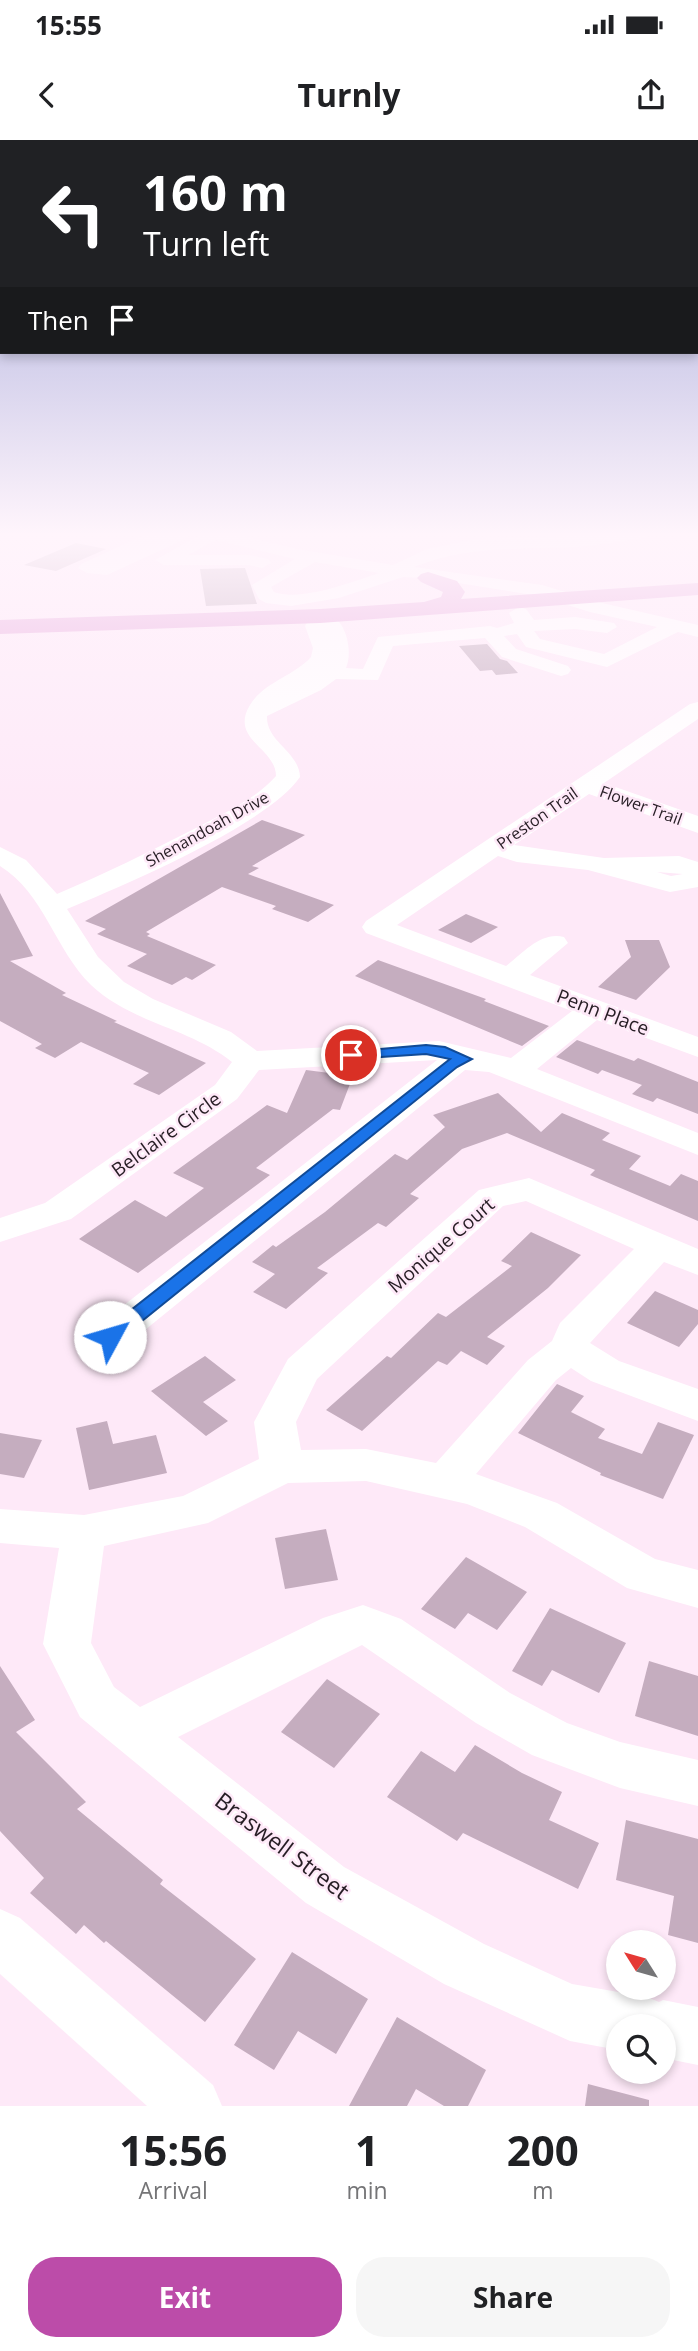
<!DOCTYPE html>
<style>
:root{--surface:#fff;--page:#f6f6f6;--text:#202124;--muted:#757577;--accent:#bc4ca9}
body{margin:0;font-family:"Open Sans",sans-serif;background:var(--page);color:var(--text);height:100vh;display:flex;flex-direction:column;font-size:26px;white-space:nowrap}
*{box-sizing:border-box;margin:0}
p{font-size:23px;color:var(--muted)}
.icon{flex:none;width:38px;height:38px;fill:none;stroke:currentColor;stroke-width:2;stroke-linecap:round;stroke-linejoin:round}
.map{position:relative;height:1966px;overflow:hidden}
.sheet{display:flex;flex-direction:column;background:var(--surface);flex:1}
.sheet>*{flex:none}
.hud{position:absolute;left:0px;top:0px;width:698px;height:214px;box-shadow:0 4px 10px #0003;background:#202124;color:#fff;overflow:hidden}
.needle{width:46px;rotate:307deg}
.controls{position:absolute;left:606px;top:1790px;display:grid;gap:14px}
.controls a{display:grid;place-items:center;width:70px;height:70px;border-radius:50%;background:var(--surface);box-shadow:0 4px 10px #0003;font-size:35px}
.pin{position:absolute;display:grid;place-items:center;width:60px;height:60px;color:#fff;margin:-30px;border:4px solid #fff;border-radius:50%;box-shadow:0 2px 7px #0007}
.me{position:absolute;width:77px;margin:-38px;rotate:51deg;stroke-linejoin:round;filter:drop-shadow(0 0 5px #0008)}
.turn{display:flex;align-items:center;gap:24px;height:147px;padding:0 28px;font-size:32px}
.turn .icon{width:91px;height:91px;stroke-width:2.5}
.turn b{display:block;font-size:49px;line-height:60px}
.then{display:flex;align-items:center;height:66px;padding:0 28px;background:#0003;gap:14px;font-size:26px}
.eta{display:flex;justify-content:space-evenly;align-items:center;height:119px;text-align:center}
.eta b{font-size:42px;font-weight:700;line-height:49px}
.button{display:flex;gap:14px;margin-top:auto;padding:14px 28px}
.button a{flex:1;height:80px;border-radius:28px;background:var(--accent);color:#fff;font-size:28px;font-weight:700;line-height:80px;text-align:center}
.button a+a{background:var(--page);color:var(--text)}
.status{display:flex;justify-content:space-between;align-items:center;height:49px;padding:0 35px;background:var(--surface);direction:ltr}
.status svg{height:19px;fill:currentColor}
header{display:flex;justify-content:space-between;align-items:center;height:91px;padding:0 28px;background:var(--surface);font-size:32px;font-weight:700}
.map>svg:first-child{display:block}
</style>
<div class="status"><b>15:55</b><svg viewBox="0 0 49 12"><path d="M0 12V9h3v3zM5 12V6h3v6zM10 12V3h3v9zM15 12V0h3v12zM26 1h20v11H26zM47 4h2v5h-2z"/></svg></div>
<header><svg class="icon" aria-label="back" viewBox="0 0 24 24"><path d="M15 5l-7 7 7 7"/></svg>Turnly<svg class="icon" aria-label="share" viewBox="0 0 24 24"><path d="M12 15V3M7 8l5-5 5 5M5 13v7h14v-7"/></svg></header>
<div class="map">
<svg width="698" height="1966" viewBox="0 0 698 1966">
<rect width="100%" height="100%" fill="#fee9f8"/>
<g fill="#c5adbf">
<path d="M76 403 106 409 56 431 24 425Z"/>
<path d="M245 428 257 464 206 466 200 429Z"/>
<path d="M487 504 500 519 507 521 518 533 496 535 492 530 480 531 459 506Z"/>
<path d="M262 680 305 695 252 726 259 728 248 734 334 765 308 782 272 769 276 766 222 747 146 792 150 794 147 796 216 825 192 840 186 837 172 845 127 826 147 814 97 794 106 789 85 781Z"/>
<path d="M0 753 33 816 10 821 66 853 62 855 117 881 114 882 206 923 159 955 133 944 149 933 81 902 55 918 35 908 42 904 0 881Z"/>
<path d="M466 774 498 787 471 803 438 790Z"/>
<path d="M625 800H659L670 827 636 860 598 847 631 817Z"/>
<path d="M378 820 486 859 484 861 549 886 522 906 355 836Z"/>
<path d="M577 900 634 921 638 918 698 942V974L657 958 653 962 632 954 642 945 602 930 598 934 556 917Z"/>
<path d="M306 930 353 936 340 970 333 969 256 1028 270 1035 215 1076 138 1133 79 1099 135 1060 166 1077 204 1048 173 1033 267 965 287 973Z"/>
<path d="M498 953 541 992 562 973 610 993 602 1000 641 1016 629 1029 670 1046 681 1034 698 1041V1081L590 1035 595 1030 507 993 462 1009 410 1054 419 1058 386 1087 378 1083 317 1128 328 1133 286 1169 253 1152 275 1134 252 1122 273 1105 276 1107 325 1072 395 1014 407 1020 445 987 433 975Z"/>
<path d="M531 1092 581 1115 548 1148 487 1197 505 1206 487 1225 461 1211 447 1225 438 1221 362 1291 326 1270 387 1216 391 1218 438 1173 446 1177 512 1126 501 1121Z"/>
<path d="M655 1151 698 1170V1184L679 1207 627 1183Z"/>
<path d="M205 1216 236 1240 203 1262 228 1281 206 1296 151 1251Z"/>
<path d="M557 1244 584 1256 571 1272 605 1289 598 1298 642 1314 658 1282 694 1295 663 1359 600 1335 601 1333 518 1293Z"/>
<path d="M107 1281 113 1304 156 1295 167 1333 89 1350 76 1288Z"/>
<path d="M0 1293 42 1300 24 1338 0 1334Z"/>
<path d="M326 1389 338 1440 285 1449 275 1398Z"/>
<path d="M466 1417 527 1452 497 1490 468 1473 455 1489 421 1469Z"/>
<path d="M550 1468 626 1503 599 1553 552 1530 542 1546 512 1531Z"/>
<path d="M649 1521 698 1536V1596L635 1576Z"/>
<path d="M0 1526 35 1580 16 1592 86 1662 77 1669 163 1740 160 1744 256 1819 205 1882 106 1801 104 1803 84 1785 76 1794 30 1753 44 1738 0 1691Z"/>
<path d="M327 1539 380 1574 334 1628 281 1592Z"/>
<path d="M475 1605 522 1633 562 1652 549 1680 599 1703 578 1749 463 1693 457 1701 387 1657 421 1611 455 1632Z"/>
<path d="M626 1680 698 1699V1803L668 1795 674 1756 616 1740Z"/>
<path d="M292 1812 368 1859 336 1914 298 1891 274 1930 234 1905Z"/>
<path d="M397 1877 486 1930 468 1966H444L416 1949 407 1966H349Z"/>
<path d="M588 1944 649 1960V1966H585Z"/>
</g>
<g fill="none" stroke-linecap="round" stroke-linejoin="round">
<path stroke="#bdacb8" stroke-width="2.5" stroke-dasharray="2 2" stroke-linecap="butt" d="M0 394 3 393"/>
<g fill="#fff" fill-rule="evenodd">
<path d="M149 393 189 394 187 398 107 435 87 433 78 428 81 424Z"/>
<path d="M199 393H230L297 409 393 425 427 409 478 399 651 393 643 398C620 401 596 406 573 407 517 410 468 405 414 427L542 445 602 463 698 485V497L678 492 607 527 526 507 517 494 504 496 516 509 568 526 571 530 568 534 561 536 502 517 485 498 393 506 378 540 336 539 321 550 267 576C266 602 299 611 300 637 267 685 124 745 67 769L98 817 124 842 153 859 231 892 257 911 439 901 511 918 572 871 366 793 362 787 366 781 690 564 698 562V579L604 643 698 676V693L589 654 514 705 604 718 679 716 698 722V747L670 752 588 730 517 722 498 716 397 785 506 826C523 813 541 791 564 797L568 803 530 835 698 897V917L597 880 537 929 698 993V1015L489 932 465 930 124 1207 110 1211 96 1207 90 1197 96 1187 437 920 259 930 237 959 71 1079 0 1102V1078L45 1063 215 945 232 922C190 888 131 883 91 845 55 810 44 753 0 726V707L26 720 57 754C104 734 149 712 194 689 222 674 255 660 276 636 276 608 229 599 250 565 264 542 294 536 311 517L313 508 305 486 313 472C342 465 355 507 346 528L363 529 378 497 490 486 497 488 514 483 509 473 519 467 526 469 534 480 575 477 614 483 617 487 607 493 575 489 534 491 540 499 604 514 657 487 590 472 539 456 427 438 403 437 339 458 291 466 266 463 259 459 252 445 295 419 216 400 188 415H249L268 419 271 423 262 428 249 425H164L155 420 200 395ZM315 422 379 433C352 442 301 462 274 452L271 447ZM657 732 683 734 671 736Z"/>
<path d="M529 1038 698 1109V1135L664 1122 590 1203 619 1221 698 1249V1281L591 1241 571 1228 556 1240 476 1334 557 1363 655 1419 698 1430V1468L627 1448 525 1387 467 1364 366 1341 288 1343 208 1383 104 1406 91 1503 114 1547 140 1567 323 1478 363 1465 401 1479 510 1553 567 1583 620 1602 698 1620V1666L620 1648 532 1615 476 1583 362 1505 178 1597 344 1727 484 1804 572 1844 647 1857 659 1862 663 1860 698 1867V1925L663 1918V1886H618V1910L570 1901 444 1844 306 1763 80 1577 43 1504 59 1408 0 1403V1369L84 1375 183 1356 259 1319 254 1282 288 1219 479 1050ZM526 1061 634 1109 560 1183 552 1201 528 1220 436 1323 366 1309 301 1310 296 1282 317 1239 503 1066Z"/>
<path d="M0 1769 20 1778 213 1945 222 1966H147L0 1834Z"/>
</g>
<path fill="#e8aadd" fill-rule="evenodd" d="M428 432 457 441 465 452 461 459 698 443V455L320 483 0 494V480L320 469 424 462 441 457 443 452 421 442 417 438 421 434Z"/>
</g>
<linearGradient id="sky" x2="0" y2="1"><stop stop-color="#9da2d7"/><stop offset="0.59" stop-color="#fff5fc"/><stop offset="1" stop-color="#fff5fc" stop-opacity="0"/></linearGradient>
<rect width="698" height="668" fill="url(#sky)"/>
<path fill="#1a73e8" stroke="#114b97" stroke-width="2" d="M426 905 445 907 472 919 457 927 116 1202H103L100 1197 103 1192 450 919 426 914 351 919 346 918 344 915 346 912Z"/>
<g text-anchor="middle" stroke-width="5" stroke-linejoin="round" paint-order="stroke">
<g font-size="16" fill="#261d24" stroke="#fee9f8">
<text transform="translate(641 665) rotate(20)" y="6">Flower Trail</text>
<text transform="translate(537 678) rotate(-35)" y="6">Preston Trail</text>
<text transform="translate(207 689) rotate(-29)" y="6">Shenandoah Drive</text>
</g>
<g font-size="19" fill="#261d24" stroke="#fee9f8">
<text transform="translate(603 872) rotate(21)" y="7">Penn Place</text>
<text transform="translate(166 994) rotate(-36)" y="7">Belclaire Circle</text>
<text transform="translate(441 1105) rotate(-41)" y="7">Monique Court</text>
</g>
<g font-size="23" fill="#261d24" stroke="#fee9f8">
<text transform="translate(282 1706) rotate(37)" y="8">Braswell Street</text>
</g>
</g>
</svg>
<div class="controls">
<a><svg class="needle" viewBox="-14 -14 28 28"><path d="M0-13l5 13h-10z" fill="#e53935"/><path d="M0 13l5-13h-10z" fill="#757577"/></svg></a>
<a><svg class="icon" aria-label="search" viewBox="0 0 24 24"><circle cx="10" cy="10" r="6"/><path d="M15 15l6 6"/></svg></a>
</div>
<div class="pin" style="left:351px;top:915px;background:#d93025"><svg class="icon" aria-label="arrive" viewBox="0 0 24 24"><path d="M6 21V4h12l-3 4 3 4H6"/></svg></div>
<svg class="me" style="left:110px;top:1197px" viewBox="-20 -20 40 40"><circle r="19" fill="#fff"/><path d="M0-13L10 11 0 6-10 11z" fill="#1a73e8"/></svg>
<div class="hud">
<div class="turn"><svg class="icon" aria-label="left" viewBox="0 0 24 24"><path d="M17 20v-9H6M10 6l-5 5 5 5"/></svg><div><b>160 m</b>Turn left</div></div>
<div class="then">Then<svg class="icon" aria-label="arrive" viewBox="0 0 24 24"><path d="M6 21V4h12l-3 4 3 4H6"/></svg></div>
</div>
</div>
<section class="sheet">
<div class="eta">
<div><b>15:56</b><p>Arrival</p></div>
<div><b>1</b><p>min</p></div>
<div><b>200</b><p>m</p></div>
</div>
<div class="button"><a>Exit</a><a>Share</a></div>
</section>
